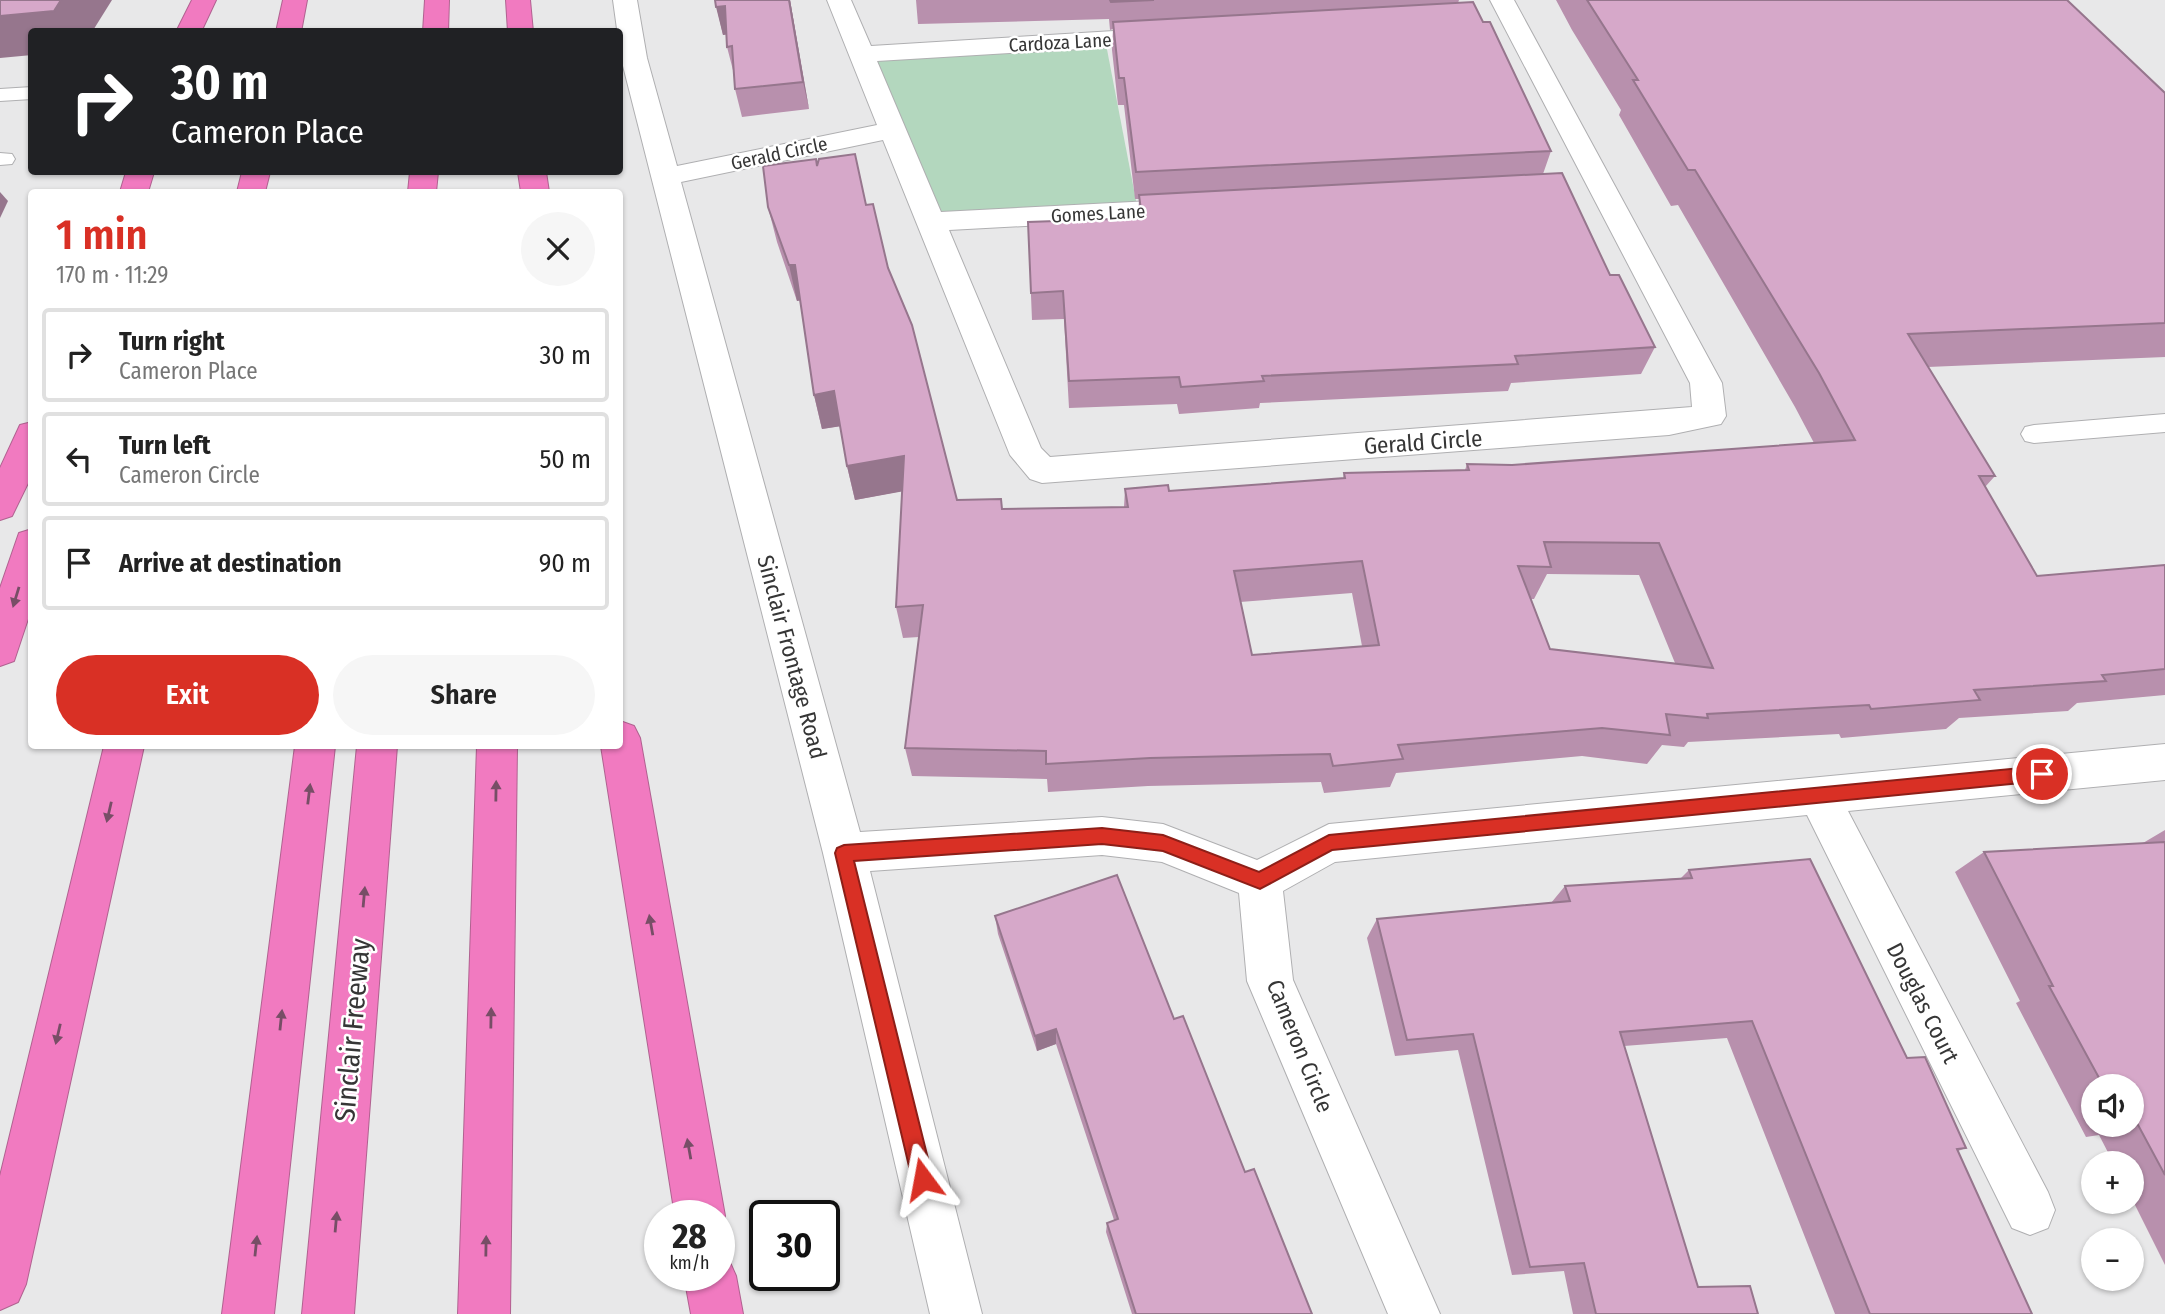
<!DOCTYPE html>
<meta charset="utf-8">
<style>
:root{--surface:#fff;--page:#f6f6f6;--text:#222;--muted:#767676;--line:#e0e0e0;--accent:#d93025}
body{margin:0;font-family:"Fira Sans Condensed",sans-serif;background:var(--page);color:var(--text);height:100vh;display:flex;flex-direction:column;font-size:26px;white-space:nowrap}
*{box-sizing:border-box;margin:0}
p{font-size:23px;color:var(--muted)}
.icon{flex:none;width:38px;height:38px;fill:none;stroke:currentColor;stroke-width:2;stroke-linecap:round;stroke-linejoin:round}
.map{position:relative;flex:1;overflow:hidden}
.panel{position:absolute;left:28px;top:189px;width:595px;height:560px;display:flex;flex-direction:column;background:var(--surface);border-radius:7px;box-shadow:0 2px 5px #0004}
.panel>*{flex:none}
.hud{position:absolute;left:28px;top:28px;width:595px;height:147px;border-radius:7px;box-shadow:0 2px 5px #0004;background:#202124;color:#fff;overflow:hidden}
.fabs{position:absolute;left:2081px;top:1074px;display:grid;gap:14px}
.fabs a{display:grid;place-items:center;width:63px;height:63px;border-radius:50%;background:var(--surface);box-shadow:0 2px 5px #0004;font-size:35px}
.speed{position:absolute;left:644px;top:1200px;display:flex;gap:14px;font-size:35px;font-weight:700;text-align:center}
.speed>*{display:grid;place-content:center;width:91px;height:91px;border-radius:50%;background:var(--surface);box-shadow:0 2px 5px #0004;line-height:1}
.speed small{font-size:18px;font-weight:400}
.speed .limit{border:4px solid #111;border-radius:10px;background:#fff;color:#111}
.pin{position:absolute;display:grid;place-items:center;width:60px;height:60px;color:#fff;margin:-30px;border:4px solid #fff;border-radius:50%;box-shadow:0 2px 7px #0007}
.me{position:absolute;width:77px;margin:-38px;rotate:347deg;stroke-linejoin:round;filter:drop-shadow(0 0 5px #0008)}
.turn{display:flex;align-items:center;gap:24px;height:147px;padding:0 28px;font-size:32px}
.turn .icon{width:91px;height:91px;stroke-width:2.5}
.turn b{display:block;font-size:49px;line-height:60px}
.round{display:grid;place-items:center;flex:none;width:74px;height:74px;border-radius:37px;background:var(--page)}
.head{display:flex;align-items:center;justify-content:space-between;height:119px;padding:0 28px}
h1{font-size:42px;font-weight:600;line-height:52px;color:var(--accent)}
.cta{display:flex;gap:14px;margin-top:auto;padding:14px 28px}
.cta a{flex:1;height:80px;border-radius:42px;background:var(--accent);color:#fff;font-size:28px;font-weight:600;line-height:80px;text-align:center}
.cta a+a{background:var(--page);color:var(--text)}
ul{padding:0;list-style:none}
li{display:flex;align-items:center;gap:21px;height:94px;margin:0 14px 10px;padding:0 14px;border:4px solid var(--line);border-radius:7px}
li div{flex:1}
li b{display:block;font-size:26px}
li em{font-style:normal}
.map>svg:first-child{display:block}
</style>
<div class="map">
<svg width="2165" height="1314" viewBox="0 0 2165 1314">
<rect width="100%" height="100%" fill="#e8e8e9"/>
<path fill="#b3d7be" d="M1105 39 1138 211 931 222 862 54Z"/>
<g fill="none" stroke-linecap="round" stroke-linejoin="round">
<defs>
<g id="lane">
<path d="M32 87V99L0 101V89Z"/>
<path d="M0 153 12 154 15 159 12 164 0 165Z"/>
<path d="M2165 414V432L2034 443 2025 441 2021 434 2025 427 2034 425Z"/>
</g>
<path id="street" d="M613 0H637L647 58 677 166 877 125 827 0H851L871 46 1163 28 1172 31 1176 36 1172 41 1163 44 877 61 941 212 1190 199 1200 202 1204 208 1200 214 1190 217 949 230 1041 448 1050 457 1692 407 1690 383 1490 0H1514L1722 383 1726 416 1721 424 1669 435 1042 483 1030 479 1010 455 883 140 681 182 860 832 1102 817 1163 824 1257 860 1329 824 2165 744V780L1848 811 2048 1192 2055 1210 2048 1228 2030 1235 2012 1228 1807 815 1335 862 1283 891 1293 980 1440 1314H1388L1247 981 1239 893 1162 862 1102 855 870 871 982 1314H930L823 853 621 58Z"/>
<g id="highway">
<path d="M192 0H216L201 32H176Z"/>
<path d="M283 0H307L301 32H276Z"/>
<path d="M425 0H449L448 32H423Z"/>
<path d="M506 0H530L533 32H508Z"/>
<path d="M126 172H154L148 192H120Z"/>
<path d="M242 172H270L265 192H237Z"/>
<path d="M410 172H438L436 192H408Z"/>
<path d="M518 172H546L549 192H521Z"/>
<path d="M32 422V475L12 516 0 520V468L20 425Z"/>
<path d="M32 529V607L14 661 0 666V588L19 533Z"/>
<path d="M620 721 634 726 640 738 725 1216 719 1231V1216H675L601 746H620Z"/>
<path d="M104 746H144L26 1284 18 1302 0 1310V1176Z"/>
<path d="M295 746H335L274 1314H222Z"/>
<path d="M357 746H397L354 1314H302Z"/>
<path d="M477 746H517L510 1314H458Z"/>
<path d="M719 1254 728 1258 736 1276 743 1314H691L684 1276H719Z"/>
</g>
</defs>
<use href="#lane" stroke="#afafb1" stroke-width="2"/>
<use href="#street" stroke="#afafb1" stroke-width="2"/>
<use href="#highway" stroke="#b06290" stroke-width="2"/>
<use href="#lane" fill="#fff" fill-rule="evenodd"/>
<use href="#street" fill="#fff" fill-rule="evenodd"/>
<use href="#highway" fill="#f17ac0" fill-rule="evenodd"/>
</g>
<g fill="#b890ad" fill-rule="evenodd">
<path d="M715 0H790L809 109 742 117 735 89 734 74 727 47 726 34 723 35Z"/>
<path d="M916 0H1459L1458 3 1551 151 1543 174 1610 275 1655 347 1641 374 1511 383 1508 391 1260 403 1259 408 1179 414 1177 404 1069 408 1064 319 1032 320 1028 222 1138 218 1139 199H1135L1124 105H1118L1112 50 1113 29 1110 30 1109 19 918 24Z"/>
<path d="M1556 0H2067L2165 93V357L1928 367 1995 476 1985 487 2037 576 2165 565V695L2077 703 2068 711 1959 718 1946 729 1841 738 1839 734 1688 742 1684 747 1662 745 1647 764 1582 756 1396 773 1390 787 1324 793 1321 782 1148 786 1048 792 1047 779 912 776 905 748 919 637 903 638 896 607 902 491 855 500 847 466 840 426 822 429 814 395 800 300 797 301 777 242 768 207 818 165 866 205 888 268 957 500 1001 499 1002 509 1124 507 1125 489 1169 491 1343 479 1344 473 1465 470 1467 464 1512 465 1814 443 1795 407 1678 205 1671 206 1619 115 1621 110 1572 30ZM1547 574 1639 575 1675 663 1550 649 1531 599H1534ZM1352 593 1362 646 1252 655 1240 602Z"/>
<path d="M2165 830V1265L2132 1199V1164H2114L2099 1135 2086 1137 2016 1003 2020 1001 1955 872 1984 852 2143 843ZM2093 1087H2132V1125H2093Z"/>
<path d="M1689 870 1907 1058 1966 1148 1958 1151 2032 1314H1835L1727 1038 1624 1046 1698 1287 1758 1314H1573L1564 1271 1512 1275 1458 1050 1395 1056 1367 938 1377 919 1551 903 1565 886 1681 878Z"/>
<path d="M995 916 1174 1019 1312 1314H1132L1106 1232 1107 1223 1114 1220 1056 1044 1037 1051 998 934Z"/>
</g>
<g fill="#96768d">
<path d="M61 0H112L92 32H32V55L0 58V16Z"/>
<path d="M789 0H790L809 109 803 82Z"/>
<path d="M725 6 731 34 723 35 716 7Z"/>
<path d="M0 192 8 201 0 218Z"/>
<path d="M789 265H795L803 300 797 301Z"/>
<path d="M834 391 842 426 822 429 814 395Z"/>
<path d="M904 456 910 490 855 500 847 466Z"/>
<path d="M1056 1029V1044L1037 1051 1035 1036Z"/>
</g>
<g fill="#d6a8c9" stroke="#96768d" stroke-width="2" fill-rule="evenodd">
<path d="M0 0H61L54 11 0 16Z"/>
<path d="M715 0H789L803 82 735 89 732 46 727 47 725 6 716 7Z"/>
<path d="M1110 0H1154L1111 2Z"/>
<path d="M1587 0H2067L2165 93V323L1908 334 1995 476H1979L2037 576 2165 565V669L2102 675 2106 681 1974 690 1980 700 1871 709 1869 705 1707 714 1708 718 1666 714 1670 735 1602 728 1398 745 1403 759 1333 766 1330 754 1150 758 1046 764V751L905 748 923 605 896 607 904 456 847 466 834 391 814 395 795 265H789L768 207 763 166 816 159 817 166 819 159 855 154 866 205 873 204 888 268 912 325 957 500 1001 499 1002 509 1128 507 1125 489 1168 485 1169 491 1345 478 1344 473 1469 470 1467 464 1512 465 1855 440 1819 373 1695 170H1688L1633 80H1638ZM1544 542 1659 543 1713 668 1550 649 1518 566 1551 567ZM1362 561 1379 645 1252 655 1234 571Z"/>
<path d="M1473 2 1483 22H1490L1551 151 1136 172 1124 78H1119L1113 22Z"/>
<path d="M1562 173 1610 275H1619L1655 347 1515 356 1518 364 1262 376 1264 381 1181 387 1179 377 1069 381 1063 291 1031 293 1028 222 1142 218 1139 195Z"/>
<path d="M2165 842V1175L2137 1123H2132V1087H2104L2049 986H2053L1984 852Z"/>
<path d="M1810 859 1907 1058 1925 1057 1966 1148 1957 1149 2032 1314H1870L1752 1021 1620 1032 1698 1287 1750 1286 1758 1314H1596L1584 1263 1530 1267 1473 1034 1407 1040 1377 919 1570 901 1565 886 1692 878 1689 870Z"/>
<path d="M1117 875 1174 1019 1183 1016 1245 1172 1254 1169 1312 1314H1136L1107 1223 1118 1219 1056 1029 1035 1036 995 916Z"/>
</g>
<defs><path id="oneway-solid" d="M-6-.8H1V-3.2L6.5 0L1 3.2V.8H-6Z" transform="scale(1.75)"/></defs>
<g fill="#774e66">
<use href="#oneway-solid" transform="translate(16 597) rotate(107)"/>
<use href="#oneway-solid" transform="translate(496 791) rotate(-89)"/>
<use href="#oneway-solid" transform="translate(309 794) rotate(-83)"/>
<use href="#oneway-solid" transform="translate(109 812) rotate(103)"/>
<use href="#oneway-solid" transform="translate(364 897) rotate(-85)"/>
<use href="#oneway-solid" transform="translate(651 925) rotate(-100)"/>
<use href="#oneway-solid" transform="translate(491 1018) rotate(-89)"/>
<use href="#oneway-solid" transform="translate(281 1020) rotate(-84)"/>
<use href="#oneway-solid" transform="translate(58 1034) rotate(103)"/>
<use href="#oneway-solid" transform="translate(689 1149) rotate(-100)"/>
<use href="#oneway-solid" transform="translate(336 1222) rotate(-85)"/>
<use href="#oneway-solid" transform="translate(256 1246) rotate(-84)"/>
<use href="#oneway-solid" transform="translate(486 1246) rotate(-89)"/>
</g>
<path fill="#d93025" stroke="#8d1f18" stroke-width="2" d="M2042 766 2050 774 2042 781 1332 850 1260 889 1163 851 1102 844 854 861 933 1179 930 1186 923 1189 915 1186 912 1179 835 853 837 848 844 845 1102 828 1163 835 1259 872 1329 835Z"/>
<g text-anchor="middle" stroke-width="5" stroke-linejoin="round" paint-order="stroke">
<g font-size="19" fill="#363636" stroke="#fff">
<text transform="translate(1060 42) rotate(-3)" y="7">Cardoza Lane</text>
<text transform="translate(779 153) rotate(-12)" y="7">Gerald Circle</text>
<text transform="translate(1098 213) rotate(-3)" y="7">Gomes Lane</text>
</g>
<g font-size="23" fill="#363636" stroke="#fff">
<text transform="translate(1423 442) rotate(-4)" y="8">Gerald Circle</text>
<text transform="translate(792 657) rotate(75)" y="8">Sinclair Frontage Road</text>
<text transform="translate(1923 1003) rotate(63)" y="8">Douglas Court</text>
<text transform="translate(1300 1046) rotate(68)" y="8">Cameron Circle</text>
</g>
<g font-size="28" fill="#363636" stroke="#fff">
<text transform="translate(352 1030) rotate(-85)" y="10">Sinclair Freeway</text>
</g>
</g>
</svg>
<div class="fabs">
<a><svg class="icon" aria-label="sound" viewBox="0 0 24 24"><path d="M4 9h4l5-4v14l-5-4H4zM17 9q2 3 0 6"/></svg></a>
<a>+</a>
<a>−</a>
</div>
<div class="speed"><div>28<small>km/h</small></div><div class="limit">30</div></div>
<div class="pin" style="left:2042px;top:774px;background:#d93025"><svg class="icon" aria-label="arrive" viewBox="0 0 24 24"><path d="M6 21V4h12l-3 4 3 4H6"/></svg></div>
<svg class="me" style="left:923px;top:1179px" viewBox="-20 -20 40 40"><path d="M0-17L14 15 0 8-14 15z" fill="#d93025" stroke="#fff" stroke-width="4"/></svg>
<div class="hud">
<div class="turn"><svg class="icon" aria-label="right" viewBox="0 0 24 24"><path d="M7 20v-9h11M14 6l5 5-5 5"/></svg><div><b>30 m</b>Cameron Place</div></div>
</div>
<section class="panel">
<div class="head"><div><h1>1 min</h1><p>170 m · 11:29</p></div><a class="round"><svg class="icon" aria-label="close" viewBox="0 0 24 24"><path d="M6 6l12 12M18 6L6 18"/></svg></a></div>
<ul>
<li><svg class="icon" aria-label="right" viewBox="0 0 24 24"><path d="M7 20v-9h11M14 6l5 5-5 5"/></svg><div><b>Turn right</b><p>Cameron Place</p></div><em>30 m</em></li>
<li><svg class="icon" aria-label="left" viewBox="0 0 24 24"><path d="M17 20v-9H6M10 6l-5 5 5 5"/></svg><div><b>Turn left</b><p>Cameron Circle</p></div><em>50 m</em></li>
<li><svg class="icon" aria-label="arrive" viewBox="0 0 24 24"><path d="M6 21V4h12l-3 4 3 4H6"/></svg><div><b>Arrive at destination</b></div><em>90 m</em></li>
</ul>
<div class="cta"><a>Exit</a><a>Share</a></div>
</section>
</div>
